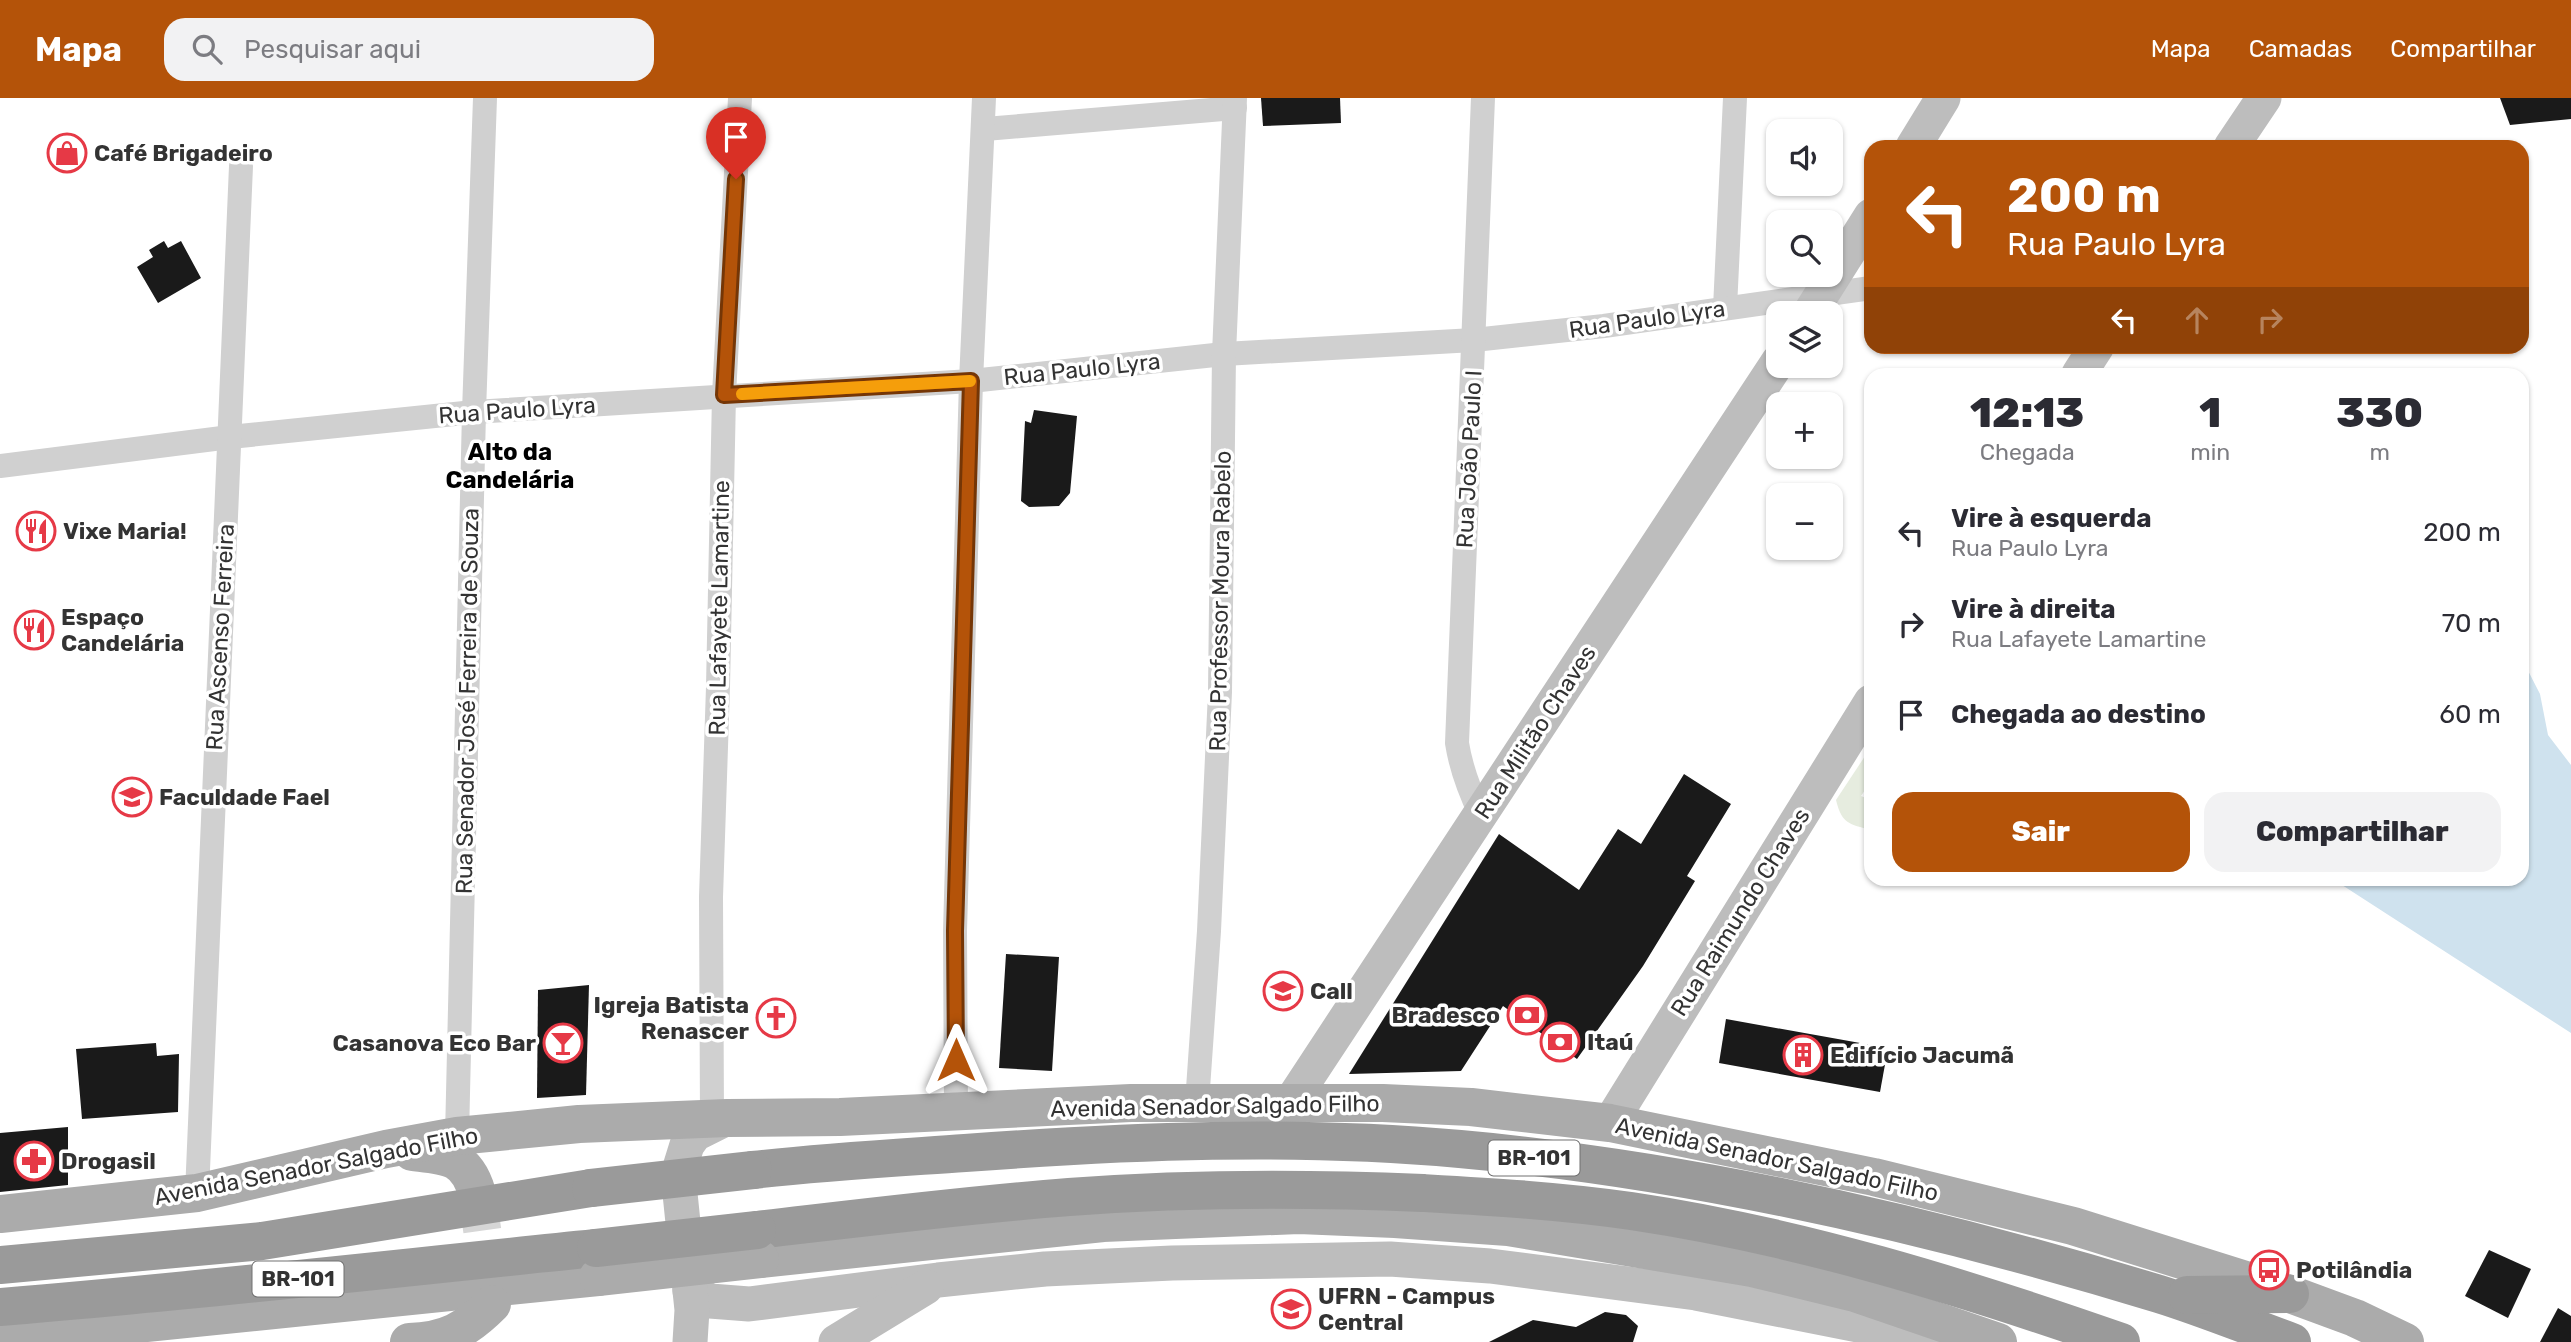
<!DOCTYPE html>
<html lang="pt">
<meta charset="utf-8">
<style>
:root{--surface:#fff;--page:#f2f2f3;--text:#2b2b33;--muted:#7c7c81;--accent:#b45309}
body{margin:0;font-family:Rubik,sans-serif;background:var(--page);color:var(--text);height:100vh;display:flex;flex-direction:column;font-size:26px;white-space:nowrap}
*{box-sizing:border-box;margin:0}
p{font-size:23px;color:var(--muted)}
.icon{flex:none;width:38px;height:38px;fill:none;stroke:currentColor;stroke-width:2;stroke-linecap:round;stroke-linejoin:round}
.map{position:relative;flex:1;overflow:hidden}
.sheet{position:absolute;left:1864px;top:270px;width:665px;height:518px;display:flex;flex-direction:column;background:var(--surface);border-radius:21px;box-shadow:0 2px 5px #0004}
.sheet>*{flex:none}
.hud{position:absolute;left:1864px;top:42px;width:665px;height:214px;border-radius:21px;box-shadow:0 2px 5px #0004;background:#b45309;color:#fff;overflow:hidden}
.tools{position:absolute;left:1766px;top:21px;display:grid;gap:14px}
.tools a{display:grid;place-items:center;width:77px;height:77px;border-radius:14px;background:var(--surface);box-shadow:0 2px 5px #0004;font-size:35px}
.pin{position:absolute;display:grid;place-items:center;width:60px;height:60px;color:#fff;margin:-72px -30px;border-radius:50% 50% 50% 0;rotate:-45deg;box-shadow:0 0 7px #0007}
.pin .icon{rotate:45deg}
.me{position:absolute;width:77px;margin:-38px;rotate:0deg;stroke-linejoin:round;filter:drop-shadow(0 0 5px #0008)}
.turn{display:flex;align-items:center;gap:24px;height:147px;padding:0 28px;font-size:32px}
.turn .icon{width:91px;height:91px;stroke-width:2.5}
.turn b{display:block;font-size:49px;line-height:60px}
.lanes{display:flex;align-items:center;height:66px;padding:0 28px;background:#0003;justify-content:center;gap:35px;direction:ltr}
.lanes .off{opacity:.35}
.eta{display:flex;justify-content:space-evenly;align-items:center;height:119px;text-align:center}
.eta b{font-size:42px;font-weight:800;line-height:49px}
.button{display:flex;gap:14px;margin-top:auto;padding:14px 28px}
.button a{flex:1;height:80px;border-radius:21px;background:var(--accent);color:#fff;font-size:28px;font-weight:800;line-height:80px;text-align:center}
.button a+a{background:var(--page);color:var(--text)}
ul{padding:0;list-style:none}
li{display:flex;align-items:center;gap:21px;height:91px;padding:0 28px}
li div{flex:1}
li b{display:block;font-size:26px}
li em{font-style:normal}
header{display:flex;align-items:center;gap:42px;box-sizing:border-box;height:98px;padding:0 35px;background:var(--accent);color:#fff}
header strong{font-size:33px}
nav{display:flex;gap:38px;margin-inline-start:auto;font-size:24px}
.search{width:490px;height:63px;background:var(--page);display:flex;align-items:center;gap:18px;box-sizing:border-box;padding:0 24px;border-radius:21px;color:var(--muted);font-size:26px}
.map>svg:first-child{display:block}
</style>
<header>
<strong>Mapa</strong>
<div class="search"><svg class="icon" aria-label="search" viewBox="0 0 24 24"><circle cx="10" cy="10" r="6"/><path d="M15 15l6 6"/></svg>Pesquisar aqui</div>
<nav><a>Mapa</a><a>Camadas</a><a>Compartilhar</a></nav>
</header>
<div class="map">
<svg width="2571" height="1244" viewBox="0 0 2571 1244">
<rect width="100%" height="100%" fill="#fff"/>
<path fill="#e6ecdf" d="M1871 649V683L1861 698 1871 702V732C1849 726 1842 726 1836 702Z"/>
<path fill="#cfe2ee" d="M2522 561 2540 596 2548 637 2571 667V935L2342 787 2339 781 2522 780Z"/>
<g fill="#1a1a1a">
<path d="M1261 0H1340L1341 25 1263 28Z"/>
<path d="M2500 0H2571V21L2510 27Z"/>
<path d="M164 143 168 150 181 143 201 180 158 205 137 169 153 159 149 152Z"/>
<path d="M1034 312 1077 318 1070 395 1059 408 1029 409 1021 403 1025 323 1031 325Z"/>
<path d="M1684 676 1731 706 1687 778 1695 783 1643 868 1577 961 1503 908 1461 973 1349 976 1499 736 1579 792 1618 731 1641 746Z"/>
<path d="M1006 856 1059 859 1052 973 999 970Z"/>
<path d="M589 887 586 997 537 1000 538 892Z"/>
<path d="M1726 921 1888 950 1880 994 1719 965Z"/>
<path d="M156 945 157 958 179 956 178 1014 82 1021 76 951Z"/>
<path d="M68 1029V1087L0 1094V1035Z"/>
<path d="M2489 1152 2531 1171 2508 1220 2465 1198Z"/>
<path d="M2558 1210 2571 1218V1244H2540Z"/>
<path d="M1605 1214 1626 1217 1638 1228 1633 1244H1489L1533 1222 1576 1229Z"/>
</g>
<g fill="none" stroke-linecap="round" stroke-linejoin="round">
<path stroke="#d6d6d6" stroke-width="38" stroke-dasharray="38 19" stroke-linecap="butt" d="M477 1095 491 1195"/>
<g stroke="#d0d0d0" stroke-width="24">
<path d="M985 31 1235 10"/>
<path d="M1725 210 1735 0"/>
<path d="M0 368 230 339 474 314 971 283 1224 256 1474 242 1604 228 1871 190"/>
<path d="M1481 717C1469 692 1461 671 1457 645L1483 0"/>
<path d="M1197 1005 1209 833 1220 594 1224 256 1235 0"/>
<path d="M956 1013 955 833 971 283 984 0"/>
<path d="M712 1020 711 799 718 589 724 297 740 0"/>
<path d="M457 1038 474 314 485 0"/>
<path d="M197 1095 241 68"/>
</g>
<g stroke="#bdbdbd" stroke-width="35">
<path d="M1913 49 1943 0"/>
<path d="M2231 49 2264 0"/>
<path d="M1810 215 1871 118"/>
<path d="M2079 276 2097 248"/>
<path d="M1291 1004 1778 264"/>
<path d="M1610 1025 1871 604"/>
<path d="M690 1193 710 1203 749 1206 938 1182 1045 1171 1172 1165 1390 1161 1490 1168 1696 1195 1858 1227 1927 1244"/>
<path d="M690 1244 692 1212 678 1076 687 1047 695 1036 727 1020"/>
<path d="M836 1244 926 1189"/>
</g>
<g stroke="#ababab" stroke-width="38">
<path d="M412 1054C446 1058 466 1057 477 1095"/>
<path d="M0 1116 197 1095 386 1051 457 1038 579 1026 727 1020 840 1019 1131 1005H1383L1471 1009 1610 1025 1874 1079 2073 1128 2290 1196 2355 1220 2405 1244"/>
<path d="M760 1161 1103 1125 1299 1117 1395 1121 1508 1129 1752 1170 1855 1195 1998 1244"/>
<path d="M0 1240 598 1179"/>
<path d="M409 1244C446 1243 466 1232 492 1206"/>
</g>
<g stroke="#9a9a9a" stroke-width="38">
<path d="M753 1072C823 1064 894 1060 965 1055 1129 1043 1295 1036 1460 1051 1696 1072 1932 1127 2159 1196 2204 1210 2248 1228 2292 1244"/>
<path d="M757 1132C861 1120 965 1107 1069 1099 1187 1090 1305 1090 1423 1095 1492 1099 1562 1103 1631 1113 1799 1138 1961 1188 2121 1244"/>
<path d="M0 1167 262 1143 591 1090"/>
<path d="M2187 1197 2290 1196"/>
<path d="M0 1209C199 1193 397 1170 596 1150"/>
</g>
<path stroke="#ababab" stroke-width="38" d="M598 1179 760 1161"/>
<g stroke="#9a9a9a" stroke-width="38">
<path d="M591 1090 753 1072"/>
<path d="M596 1150 757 1132"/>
</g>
</g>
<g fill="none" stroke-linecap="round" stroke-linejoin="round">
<defs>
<path id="route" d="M736 81 724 297 971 283 955 833 956 962"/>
</defs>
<use href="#route" stroke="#753606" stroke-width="18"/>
<use href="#route" stroke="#b45309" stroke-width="12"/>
<path stroke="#f59e0b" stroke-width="12" d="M742 296 970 283"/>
</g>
<defs>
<symbol id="shop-ring" viewBox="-11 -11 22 22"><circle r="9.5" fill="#fff" stroke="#e63946" stroke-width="1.5"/><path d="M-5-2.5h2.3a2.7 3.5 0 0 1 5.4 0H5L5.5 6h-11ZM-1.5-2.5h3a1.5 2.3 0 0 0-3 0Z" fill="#e63946"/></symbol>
<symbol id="restaurant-ring" viewBox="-11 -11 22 22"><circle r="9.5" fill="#fff" stroke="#e63946" stroke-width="1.5"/><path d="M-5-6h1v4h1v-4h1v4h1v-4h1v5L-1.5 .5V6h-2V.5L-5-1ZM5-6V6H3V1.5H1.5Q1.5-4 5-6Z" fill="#e63946"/></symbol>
<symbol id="university-ring" viewBox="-11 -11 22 22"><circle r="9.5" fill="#fff" stroke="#e63946" stroke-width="1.5"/><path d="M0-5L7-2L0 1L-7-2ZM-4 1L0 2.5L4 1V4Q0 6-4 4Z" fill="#e63946"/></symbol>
<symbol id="school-ring" viewBox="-11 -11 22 22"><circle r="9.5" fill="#fff" stroke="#e63946" stroke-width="1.5"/><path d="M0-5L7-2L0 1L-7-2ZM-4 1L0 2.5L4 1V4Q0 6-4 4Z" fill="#e63946"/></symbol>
<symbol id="bank-ring" viewBox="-11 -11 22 22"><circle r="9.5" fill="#fff" stroke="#e63946" stroke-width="1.5"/><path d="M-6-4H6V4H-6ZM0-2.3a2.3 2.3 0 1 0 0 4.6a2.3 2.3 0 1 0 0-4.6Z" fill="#e63946"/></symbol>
<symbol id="church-ring" viewBox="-11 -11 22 22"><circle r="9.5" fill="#fff" stroke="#e63946" stroke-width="1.5"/><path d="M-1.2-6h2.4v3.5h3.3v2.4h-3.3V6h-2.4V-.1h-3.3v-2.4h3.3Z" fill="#e63946"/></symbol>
<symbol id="bar-ring" viewBox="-11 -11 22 22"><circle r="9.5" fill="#fff" stroke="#e63946" stroke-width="1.5"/><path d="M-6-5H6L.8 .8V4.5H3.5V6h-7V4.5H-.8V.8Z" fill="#e63946"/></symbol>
<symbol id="building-ring" viewBox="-11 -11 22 22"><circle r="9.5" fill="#fff" stroke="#e63946" stroke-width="1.5"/><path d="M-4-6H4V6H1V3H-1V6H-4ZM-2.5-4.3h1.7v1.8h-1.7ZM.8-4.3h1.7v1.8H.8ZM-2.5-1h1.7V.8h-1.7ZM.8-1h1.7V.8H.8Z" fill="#e63946"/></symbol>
<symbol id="pharmacy-ring" viewBox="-11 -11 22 22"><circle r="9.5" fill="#fff" stroke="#e63946" stroke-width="1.5"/><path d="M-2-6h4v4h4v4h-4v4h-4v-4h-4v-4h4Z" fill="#e63946"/></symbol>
<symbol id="bus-ring" viewBox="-11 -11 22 22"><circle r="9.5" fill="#fff" stroke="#e63946" stroke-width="1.5"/><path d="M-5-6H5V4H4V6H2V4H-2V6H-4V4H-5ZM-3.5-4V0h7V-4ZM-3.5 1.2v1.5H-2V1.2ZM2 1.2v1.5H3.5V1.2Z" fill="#e63946"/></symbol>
</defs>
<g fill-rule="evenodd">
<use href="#shop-ring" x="45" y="33" width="44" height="44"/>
<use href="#restaurant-ring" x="14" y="411" width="44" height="44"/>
<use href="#restaurant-ring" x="12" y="510" width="44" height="44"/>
<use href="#university-ring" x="110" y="677" width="44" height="44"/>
<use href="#school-ring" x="1261" y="871" width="44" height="44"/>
<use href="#bank-ring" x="1505" y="895" width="44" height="44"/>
<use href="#church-ring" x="754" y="898" width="44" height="44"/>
<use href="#bank-ring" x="1538" y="922" width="44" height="44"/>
<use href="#bar-ring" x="541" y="923" width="44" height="44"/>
<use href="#building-ring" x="1781" y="935" width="44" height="44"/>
<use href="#pharmacy-ring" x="12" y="1041" width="44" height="44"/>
<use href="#bus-ring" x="2247" y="1150" width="44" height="44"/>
<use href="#university-ring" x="1269" y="1189" width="44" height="44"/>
</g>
<g text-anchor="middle" stroke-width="7" stroke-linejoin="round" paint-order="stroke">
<g fill="#fff" stroke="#707070" stroke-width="2">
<rect x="1488.5" y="1042.5" width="91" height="35" rx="5"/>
<rect x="252.5" y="1163.5" width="91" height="35" rx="5"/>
</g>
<g font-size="21" font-weight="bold" fill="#333">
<text x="1534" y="1067">BR-101</text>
<text x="298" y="1188">BR-101</text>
</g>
<g font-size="23" font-weight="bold" fill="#333" stroke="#fff" text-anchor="start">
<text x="94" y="63">Café Brigadeiro</text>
<text x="63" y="441">Vixe Maria!</text>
<text x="61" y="527">Espaço<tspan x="61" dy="26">Candelária</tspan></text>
<text x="159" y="707">Faculdade Fael</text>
<text x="1310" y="901">Call</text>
<text x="749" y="915" text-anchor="end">Igreja Batista<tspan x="749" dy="26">Renascer</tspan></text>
<text x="1500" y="925" text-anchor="end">Bradesco</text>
<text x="1587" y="952">Itaú</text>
<text x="536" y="953" text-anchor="end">Casanova Eco Bar</text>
<text x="1830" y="965">Edifício Jacumã</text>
<text x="61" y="1071">Drogasil</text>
<text x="2296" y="1180">Potilândia</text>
<text x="1318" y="1206">UFRN - Campus<tspan x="1318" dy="26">Central</tspan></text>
</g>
<g font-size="23" fill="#333" stroke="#fff">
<text transform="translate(1647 221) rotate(-8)" y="8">Rua Paulo Lyra</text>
<text transform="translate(1082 271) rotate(-6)" y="8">Rua Paulo Lyra</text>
<text transform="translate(517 312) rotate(-4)" y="8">Rua Paulo Lyra</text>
<text transform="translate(1469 361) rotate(-87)" y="8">Rua João Paulo I</text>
<text transform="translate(1220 503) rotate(-89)" y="8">Rua Professor Moura Rabelo</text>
<text transform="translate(719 510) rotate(-89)" y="8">Rua Lafayete Lamartine</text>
<text transform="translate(220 539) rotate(-87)" y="8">Rua Ascenso Ferreira</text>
<text transform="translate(467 603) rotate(-89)" y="8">Rua Senador José Ferreira de Souza</text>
<text transform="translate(1535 634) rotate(-57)" y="8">Rua Militão Chaves</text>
<text transform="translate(1740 814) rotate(-58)" y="8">Rua Raimundo Chaves</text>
<text transform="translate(1215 1008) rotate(-1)" y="8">Avenida Senador Salgado Filho</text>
<text transform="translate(1777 1061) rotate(12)" y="8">Avenida Senador Salgado Filho</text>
<text transform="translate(316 1068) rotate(-11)" y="8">Avenida Senador Salgado Filho</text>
</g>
<g font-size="24" font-weight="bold" fill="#000" stroke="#fff">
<text x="510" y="362">Alto da<tspan x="510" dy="28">Candelária</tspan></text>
</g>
</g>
</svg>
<div class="tools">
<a><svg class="icon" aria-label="sound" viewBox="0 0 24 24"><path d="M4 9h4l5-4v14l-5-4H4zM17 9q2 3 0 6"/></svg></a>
<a><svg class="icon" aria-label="search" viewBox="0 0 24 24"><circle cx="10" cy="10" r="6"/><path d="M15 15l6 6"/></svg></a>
<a><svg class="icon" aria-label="layers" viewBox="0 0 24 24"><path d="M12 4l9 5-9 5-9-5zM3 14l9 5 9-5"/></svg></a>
<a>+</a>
<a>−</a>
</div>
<div class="pin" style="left:736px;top:81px;background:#d93025"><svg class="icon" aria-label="arrive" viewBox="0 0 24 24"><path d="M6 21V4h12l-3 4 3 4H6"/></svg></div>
<svg class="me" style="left:956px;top:962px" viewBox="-20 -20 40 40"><path d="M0-17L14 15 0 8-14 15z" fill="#b45309" stroke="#fff" stroke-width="4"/></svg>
<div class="hud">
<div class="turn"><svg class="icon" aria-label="left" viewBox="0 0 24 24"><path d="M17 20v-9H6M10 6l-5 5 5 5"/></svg><div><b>200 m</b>Rua Paulo Lyra</div></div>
<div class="lanes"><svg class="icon" aria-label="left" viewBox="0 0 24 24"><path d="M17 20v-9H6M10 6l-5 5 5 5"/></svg><svg class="icon off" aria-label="ahead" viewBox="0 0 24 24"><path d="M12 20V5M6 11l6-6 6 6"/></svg><svg class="icon off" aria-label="right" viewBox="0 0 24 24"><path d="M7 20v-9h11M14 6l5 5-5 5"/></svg></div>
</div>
<section class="sheet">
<div class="eta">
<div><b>12:13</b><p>Chegada</p></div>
<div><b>1</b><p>min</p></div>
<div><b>330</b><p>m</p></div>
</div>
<ul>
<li><svg class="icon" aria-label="left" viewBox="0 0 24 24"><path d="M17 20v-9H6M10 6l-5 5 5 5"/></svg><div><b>Vire à esquerda</b><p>Rua Paulo Lyra</p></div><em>200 m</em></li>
<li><svg class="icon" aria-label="right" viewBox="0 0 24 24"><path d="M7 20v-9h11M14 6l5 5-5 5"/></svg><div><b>Vire à direita</b><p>Rua Lafayete Lamartine</p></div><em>70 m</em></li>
<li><svg class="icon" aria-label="arrive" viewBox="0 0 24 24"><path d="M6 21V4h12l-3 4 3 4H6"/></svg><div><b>Chegada ao destino</b></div><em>60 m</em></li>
</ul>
<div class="button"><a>Sair</a><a>Compartilhar</a></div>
</section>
</div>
